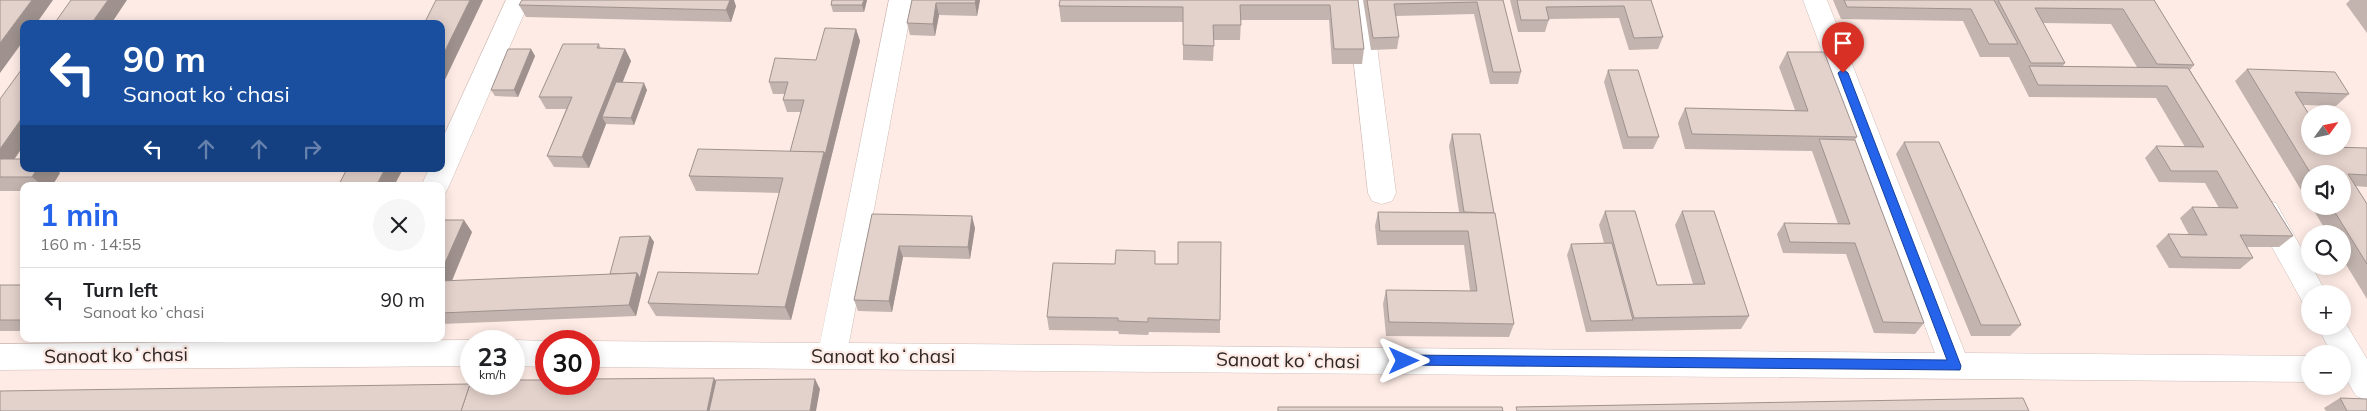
<!DOCTYPE html>
<meta charset="utf-8">
<style>
:root{--surface:#fff;--page:#f6f6f6;--text:#202124;--muted:#757577;--line:#e0e0e0;--accent:#2563eb}
body{margin:0;font-family:Mulish,sans-serif;background:var(--page);color:var(--text);height:100vh;display:flex;flex-direction:column;font-size:19px;white-space:nowrap}
*{box-sizing:border-box;margin:0}
p{font-size:16px;color:var(--muted)}
.icon{flex:none;width:28px;height:28px;fill:none;stroke:currentColor;stroke-width:2;stroke-linecap:round;stroke-linejoin:round}
.map{position:relative;flex:1;overflow:hidden}
.panel{position:absolute;left:20px;top:182px;width:425px;height:160px;display:flex;flex-direction:column;background:var(--surface);border-radius:10px;box-shadow:0 2px 12px #0003}
.panel>*{flex:none}
.hud{position:absolute;left:20px;top:20px;width:425px;height:152px;border-radius:10px;box-shadow:0 2px 12px #0003;background:#1a4fa0;color:#fff;overflow:hidden}
.needle{width:32px;rotate:57deg}
.buttons{position:absolute;left:2301px;top:105px;display:grid;gap:10px}
.buttons a{display:grid;place-items:center;width:50px;height:50px;border-radius:50%;background:var(--surface);box-shadow:0 2px 12px #0003;font-size:25px}
.speed{position:absolute;left:460px;top:330px;display:flex;gap:10px;font-size:25px;font-weight:700;text-align:center}
.speed>*{display:grid;place-content:center;width:65px;height:65px;border-radius:50%;background:var(--surface);box-shadow:0 2px 12px #0003;line-height:1}
.speed small{font-size:12px;font-weight:400}
.speed .limit{border:8px solid #d22;background:#fff;color:#111}
.pin{position:absolute;display:grid;place-items:center;width:42px;height:42px;color:#fff;margin:-51px -21px;border-radius:50% 50% 50% 0;rotate:-45deg;box-shadow:0 0 5px #0007}
.pin .icon{rotate:45deg}
.me{position:absolute;width:55px;margin:-28px;rotate:90deg;stroke-linejoin:round;filter:drop-shadow(0 0 4px #0008)}
.turn{display:flex;align-items:center;gap:18px;height:105px;padding:0 20px;font-size:22px}
.turn .icon{width:65px;height:65px;stroke-width:2.5}
.turn b{display:block;font-size:35px;line-height:42px}
.lanes{display:flex;align-items:center;height:48px;padding:0 20px;background:#0003;justify-content:center;gap:25px;direction:ltr}
.lanes .off{opacity:.35}
.round{display:grid;place-items:center;flex:none;width:52px;height:52px;border-radius:26px;background:var(--page)}
.summary{display:flex;align-items:center;justify-content:space-between;height:85px;padding:0 20px}
h1{font-size:30px;font-weight:700;line-height:38px;color:var(--accent)}
ul{padding:0;list-style:none}
li{display:flex;align-items:center;gap:15px;height:65px;padding:0 20px;border-top:1px solid var(--line)}
li div{flex:1}
li b{display:block;font-size:19px}
li em{font-style:normal}
.map>svg:first-child{display:block}
</style>
<div class="map">
<svg width="2367" height="411" viewBox="0 0 2367 411">
<rect width="100%" height="100%" fill="#feebe5"/>
<g fill="none" stroke-linecap="round" stroke-linejoin="round">
<defs>
<g id="minor">
<path d="M506 0H530L449 186 445 194 441 195V186H421L429 169H441V142Z"/>
<path d="M889 0H913L849 343 1935 353 1803 0H1827L1965 353 2310 356V382L589 367V341L820 343Z"/>
<path d="M1347 0H1371L1396 193 1392 201 1382 204 1372 201 1368 193Z"/>
<path d="M2266 200 2276 203 2327 294H2310V305L2303 303 2252 211 2256 203Z"/>
<path d="M2342 317 2367 359V400L2356 396 2342 372V354H2332L2317 326H2342Z"/>
<path d="M471 340 474 341H471V366L0 370V344Z"/>
<path d="M514 340 547 341 546 367 514 366V341H511Z"/>
</g>
</defs>
<use href="#minor" stroke="#cebcb6" stroke-width="1"/>
<use href="#minor" fill="#fff" fill-rule="evenodd"/>
</g>
<g fill="#c3b4af" fill-rule="evenodd">
<path d="M832 0H867L864 12H833L831 5Z"/>
<path d="M912 0H980L977 16 939 15 935 36 910 35 907 23Z"/>
<path d="M1358 0 1364 49 1362 64H1332L1329 20H1241L1240 40H1214L1213 61 1183 60V22H1061L1059 6Z"/>
<path d="M1363 0H1503L1521 72 1518 84H1490L1474 14 1396 16 1399 37 1397 49 1371 50Z"/>
<path d="M1510 0H1651L1663 37 1658 49 1629 50 1619 18 1549 19 1545 32H1518Z"/>
<path d="M1833 0H2154L2194 65 2190 70 2293 236 2279 247H2247L2253 258 2240 269 2169 268 2156 246 2168 234 2189 235 2180 218 2192 207 2219 208 2205 183 2159 182 2145 158 2156 146 2185 147 2156 98 2029 97 2009 57H1980L1963 21 1841 19ZM2043 23 2111 24 2137 67 2063 66 2065 63Z"/>
<path d="M2350 0H2367V33L2346 4Z"/>
<path d="M519 5 736 6 731 22 526 17Z"/>
<path d="M856 29 860 41 791 320 656 316 648 303 758 274 780 193 696 191 689 176 790 152 801 112H787L783 100 785 94H773L769 82 816 60Z"/>
<path d="M599 44 601 49H625L631 61 622 82 647 90 634 125 606 124 589 168 554 167 547 156 566 109H546L539 97Z"/>
<path d="M531 49 535 56 518 97 495 96 491 90Z"/>
<path d="M1787 52 1857 137 1855 140 1924 323 1915 334 1874 333 1846 254 1783 253 1777 234 1784 223 1838 224 1812 151 1685 149 1678 123 1685 108 1795 110 1779 67Z"/>
<path d="M2247 69 2349 94 2336 106 2303 105 2330 147 2367 148V187L2356 186 2367 204V299L2342 258V234H2328L2311 206H2342V174H2310V205L2235 81Z"/>
<path d="M1608 70 1659 137 1653 149H1623L1604 82Z"/>
<path d="M0 99 15 159 60 173 52 186H24V191H0Z"/>
<path d="M1452 134 1514 324 1509 337 1386 336 1383 304 1386 290 1470 291 1464 245H1377L1375 226 1378 212H1459L1449 146Z"/>
<path d="M1904 142 2021 325 2010 336H1971L1896 154Z"/>
<path d="M1605 211 1657 285 1693 284 1675 225 1682 211 1749 316 1741 329 1586 332 1567 255 1571 244 1604 243 1599 225Z"/>
<path d="M872 214 975 228 970 259 903 257 892 312 858 311 854 300Z"/>
<path d="M441 220 472 232 452 281 610 274 650 236 654 242 636 316 441 324Z"/>
<path d="M1156 264 1220 320V333L1149 332 1148 335 1119 334 1118 331 1049 330 1047 317Z"/>
<rect x="0" y="285" width="24" height="46"/>
<path d="M2340 398 2367 411H2326L2324 408Z"/>
</g>
<g fill="#9f928e">
<path d="M32 0H53L36 24H24V40L0 73V43Z"/>
<path d="M108 0H127L111 24H91Z"/>
<path d="M470 0H483L441 88V59Z"/>
<path d="M730 0H734L736 6 731 22 726 10Z"/>
<path d="M864 0H867L864 12 862 5Z"/>
<path d="M976 0H980L977 16 975 3Z"/>
<path d="M936 3 939 15 935 36 933 24Z"/>
<path d="M856 29 860 41 791 320 785 307 824 152Z"/>
<path d="M531 49 535 56 518 97 514 90Z"/>
<path d="M625 49 631 61 609 117H602L606 124 589 168 582 157Z"/>
<path d="M644 83 647 90 634 125 631 118Z"/>
<path d="M24 115V145L5 173 0 169V149Z"/>
<path d="M37 169H56L60 173 52 186H43L32 177Z"/>
<path d="M385 169H403L394 186H376Z"/>
<path d="M972 216 975 228 970 259 968 247Z"/>
<path d="M464 220 472 232 447 292 441 286V272Z"/>
<path d="M650 236 654 242 636 316 629 305 637 273Z"/>
<path d="M899 246 903 257 892 312 889 301Z"/>
<path d="M714 378 722 390 717 411H707Z"/>
<path d="M815 379 820 389 816 411H810Z"/>
</g>
<g fill="#e3d1cb" stroke="#9f928e">
<path d="M0 0H32L0 43Z"/>
<path d="M71 0H108L91 24H54Z"/>
<path d="M436 0H470L441 59V24H424Z"/>
<path d="M522 0H730L726 10 519 5Z"/>
<path d="M832 0H864L862 5H831Z"/>
<path d="M912 0H976L975 3H936L933 24 907 23Z"/>
<path d="M1060 0H1358L1364 49H1334L1330 5H1240L1241 25H1213L1214 46 1183 45V7L1059 6Z"/>
<path d="M1367 0H1503L1521 72H1493L1477 2 1394 4 1399 37 1373 38Z"/>
<path d="M1517 0H1651L1663 37 1634 38 1624 6 1546 7 1549 20H1521Z"/>
<path d="M1844 0H1994L2018 44H1989L1971 9 1847 7Z"/>
<path d="M1998 0H2154L2194 65 2157 64 2123 9 2035 8 2065 63H2031Z"/>
<path d="M825 28 856 29 825 155 824 152H790L804 100H783L788 82H769L775 58 816 60Z"/>
<path d="M563 44H599L597 48 625 49 582 157 547 156 572 97H539Z"/>
<path d="M508 49H531L514 90H491Z"/>
<path d="M1787 52H1824L1857 137 1692 134 1685 108 1808 111Z"/>
<path d="M24 66V115L0 149V99Z"/>
<path d="M2029 66 2188 68 2293 236 2240 235 2253 258 2181 257 2168 234 2207 235 2192 207 2238 208 2217 171H2171L2156 146 2204 147 2167 86 2038 85Z"/>
<path d="M2247 69 2335 72 2349 94 2295 92 2310 116V146H2330V147L2367 148V175L2348 174 2367 204V264L2331 206H2342V174H2311Z"/>
<path d="M1608 70H1638L1659 137H1628Z"/>
<path d="M616 82 644 83 631 118 602 117Z"/>
<path d="M1452 134H1480L1494 213 1464 212Z"/>
<path d="M1819 139 1855 140 1924 323 1883 322 1855 243 1790 242 1784 223 1850 224Z"/>
<path d="M1904 142H1939L2021 325H1981Z"/>
<path d="M698 149 824 152 785 307 648 303 658 272 758 274 783 178 689 176Z"/>
<path d="M0 159H24V169H37L32 177H0Z"/>
<path d="M347 169H385L376 186H338Z"/>
<path d="M1605 211H1635L1657 285 1705 284 1682 211H1714L1749 316 1634 318Z"/>
<path d="M1378 212 1495 213 1514 324 1389 322 1386 290 1477 291 1468 231H1380Z"/>
<path d="M872 214 972 216 968 247 899 246 889 301 854 300Z"/>
<path d="M441 220H464L441 272Z"/>
<path d="M650 236 640 278 637 273 610 274 620 237Z"/>
<path d="M1178 242H1221L1220 320 1148 318V322L1118 321V318L1047 317 1053 263 1115 264 1116 250 1155 251V264H1178Z"/>
<path d="M1612 243 1633 320 1591 321 1571 244Z"/>
<path d="M637 273 629 305 441 313V281Z"/>
<rect x="0" y="285" width="24" height="35"/>
<path d="M714 378 707 411H461L471 381V384H514V380H546V384H589V379Z"/>
<path d="M815 379 810 411H709L716 380Z"/>
<path d="M470 384 461 411H0V391Z"/>
<path d="M2023 398 2029 411H1517L1516 407Z"/>
<path d="M2340 398 2367 399V411H2347Z"/>
<path d="M1278 407H1502L1503 411H1278Z"/>
</g>
<path fill="#2563eb" stroke="#184099" d="M1843 69 1848 73 1961 366 1960 370 1399 365 1397 361 1404 355 1947 360 1838 73Z"/>
<g text-anchor="middle" stroke-width="4.5" stroke-linejoin="round" paint-order="stroke">
<g font-size="19" fill="#2f2826" stroke="#feebe5">
<text transform="translate(116 355) rotate(-1)" y="7">Sanoat koʻchasi</text>
<text x="883" y="363">Sanoat koʻchasi</text>
<text transform="translate(1288 360) rotate(1)" y="7">Sanoat koʻchasi</text>
</g>
</g>
</svg>
<div class="buttons">
<a><svg class="needle" viewBox="-14 -14 28 28"><path d="M0-13l5 13h-10z" fill="#e53935"/><path d="M0 13l5-13h-10z" fill="#757577"/></svg></a>
<a><svg class="icon" aria-label="sound" viewBox="0 0 24 24"><path d="M4 9h4l5-4v14l-5-4H4zM17 9q2 3 0 6"/></svg></a>
<a><svg class="icon" aria-label="search" viewBox="0 0 24 24"><circle cx="10" cy="10" r="6"/><path d="M15 15l6 6"/></svg></a>
<a>+</a>
<a>−</a>
</div>
<div class="speed"><div>23<small>km/h</small></div><div class="limit">30</div></div>
<div class="pin" style="left:1843px;top:73px;background:#d93025"><svg class="icon" aria-label="arrive" viewBox="0 0 24 24"><path d="M6 21V4h12l-3 4 3 4H6"/></svg></div>
<svg class="me" style="left:1404px;top:361px" viewBox="-20 -20 40 40"><path d="M0-17L14 15 0 8-14 15z" fill="#2563eb" stroke="#fff" stroke-width="4"/></svg>
<div class="hud">
<div class="turn"><svg class="icon" aria-label="left" viewBox="0 0 24 24"><path d="M17 20v-9H6M10 6l-5 5 5 5"/></svg><div><b>90 m</b>Sanoat koʻchasi</div></div>
<div class="lanes"><svg class="icon" aria-label="left" viewBox="0 0 24 24"><path d="M17 20v-9H6M10 6l-5 5 5 5"/></svg><svg class="icon off" aria-label="ahead" viewBox="0 0 24 24"><path d="M12 20V5M6 11l6-6 6 6"/></svg><svg class="icon off" aria-label="ahead" viewBox="0 0 24 24"><path d="M12 20V5M6 11l6-6 6 6"/></svg><svg class="icon off" aria-label="right" viewBox="0 0 24 24"><path d="M7 20v-9h11M14 6l5 5-5 5"/></svg></div>
</div>
<section class="panel">
<div class="summary"><div><h1>1 min</h1><p>160 m · 14:55</p></div><a class="round"><svg class="icon" aria-label="close" viewBox="0 0 24 24"><path d="M6 6l12 12M18 6L6 18"/></svg></a></div>
<ul>
<li><svg class="icon" aria-label="left" viewBox="0 0 24 24"><path d="M17 20v-9H6M10 6l-5 5 5 5"/></svg><div><b>Turn left</b><p>Sanoat koʻchasi</p></div><em>90 m</em></li>
</ul>
</section>
</div>
